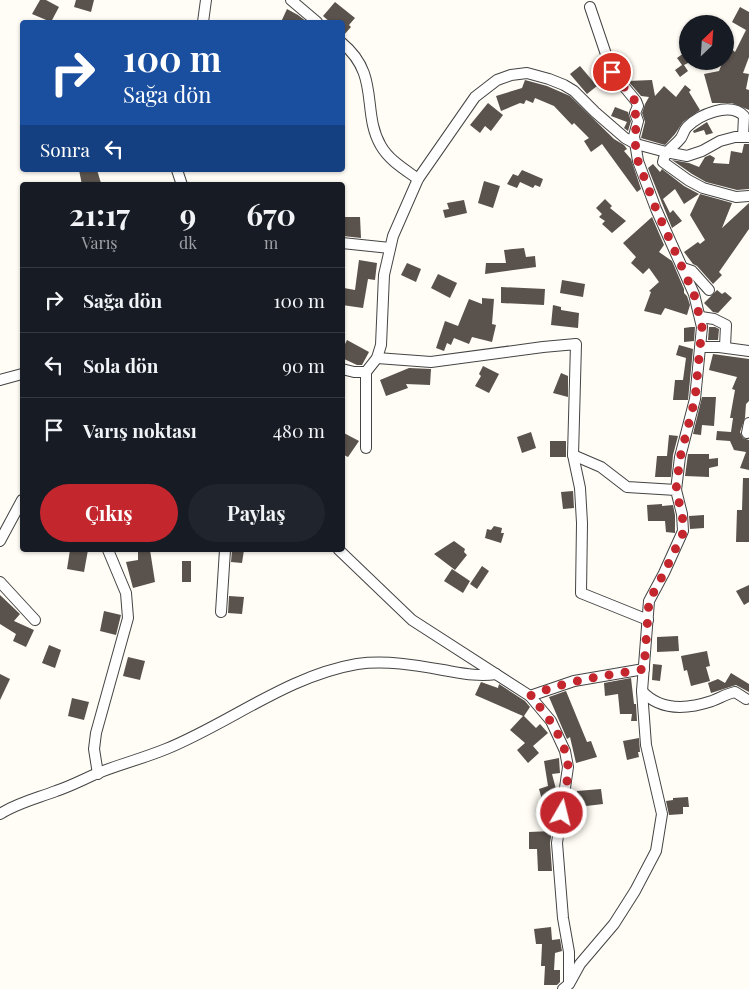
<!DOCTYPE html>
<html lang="tr">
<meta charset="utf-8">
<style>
:root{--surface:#171b24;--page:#20242c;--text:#f1f3f6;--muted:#9ea1a6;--line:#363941;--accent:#c4262e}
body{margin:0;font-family:"Playfair Display",serif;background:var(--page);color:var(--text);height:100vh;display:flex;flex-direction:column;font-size:19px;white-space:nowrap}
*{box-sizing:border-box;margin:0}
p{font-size:16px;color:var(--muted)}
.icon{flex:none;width:28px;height:28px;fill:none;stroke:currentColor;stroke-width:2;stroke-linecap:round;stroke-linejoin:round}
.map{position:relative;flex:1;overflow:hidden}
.panel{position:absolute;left:20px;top:182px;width:325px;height:370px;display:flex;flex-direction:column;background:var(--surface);border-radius:5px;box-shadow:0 1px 4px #0004}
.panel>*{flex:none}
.banner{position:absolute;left:20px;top:20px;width:325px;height:152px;border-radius:5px;box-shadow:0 1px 4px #0004;background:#1a4fa0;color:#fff;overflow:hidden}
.needle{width:32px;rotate:25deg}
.fabs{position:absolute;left:679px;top:15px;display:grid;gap:10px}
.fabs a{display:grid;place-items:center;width:55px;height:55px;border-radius:50%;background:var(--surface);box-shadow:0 1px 4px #0004;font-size:25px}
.pin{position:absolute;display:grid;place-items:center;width:42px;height:42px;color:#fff;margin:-21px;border:2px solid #fff;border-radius:50%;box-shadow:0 1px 5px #0007}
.me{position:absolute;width:55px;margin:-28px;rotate:8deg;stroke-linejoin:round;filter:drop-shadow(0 0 4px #0008)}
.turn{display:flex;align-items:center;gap:18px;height:105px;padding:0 20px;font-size:22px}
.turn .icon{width:65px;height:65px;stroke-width:2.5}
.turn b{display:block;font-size:35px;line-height:42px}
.then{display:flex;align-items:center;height:48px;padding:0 20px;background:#0003;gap:10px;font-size:19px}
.eta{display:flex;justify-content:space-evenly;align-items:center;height:85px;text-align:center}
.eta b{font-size:30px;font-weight:700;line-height:35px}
.primary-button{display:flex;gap:10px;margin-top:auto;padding:10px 20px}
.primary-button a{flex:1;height:58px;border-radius:30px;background:var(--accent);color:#fff;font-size:20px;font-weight:700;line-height:58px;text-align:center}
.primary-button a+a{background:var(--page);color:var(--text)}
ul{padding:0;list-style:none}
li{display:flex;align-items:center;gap:15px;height:65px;padding:0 20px;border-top:1px solid var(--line)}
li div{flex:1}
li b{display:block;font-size:19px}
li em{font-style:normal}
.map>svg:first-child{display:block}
</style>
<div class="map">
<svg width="749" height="989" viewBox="0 0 749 989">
<rect width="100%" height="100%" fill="#fffdf5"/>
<g fill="#5a524d">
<path d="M40 0H46L59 7 51 22 32 14Z"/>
<path d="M76 0H94L91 12 74 7Z"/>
<path d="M335 2 355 18 349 25 351 27 343 36 342 22H330L323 16Z"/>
<path d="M740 7 749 12V57L743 73 749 74 746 89 749 90V110L732 103H712L704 74 719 71 723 61H725V43L735 52 746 30 732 22Z"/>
<path d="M287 9 298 15 307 22H281Z"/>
<path d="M688 50V63L684 65 688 71 680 77 675 70 682 65 677 58Z"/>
<path d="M580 66 597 86 587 94 570 74Z"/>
<path d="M525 80 547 86 570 96 614 139 624 145 627 149 624 151 631 159 641 189 637 192 602 144 591 152 584 141 589 138 574 123 572 125 554 106 535 98 533 103 526 100 524 104 520 103 501 111 496 96 522 88Z"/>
<path d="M652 80 655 96 664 86 676 97 685 85 691 90 689 92 700 110 683 122 675 134 665 145 641 138 645 122 642 113 645 104 649 97 641 96 628 81Z"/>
<path d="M488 103 503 115 491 131 485 126 480 133 470 125Z"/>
<path d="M615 107 628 112 631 121 628 131 624 128 627 122 611 116Z"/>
<path d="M707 122 713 133 706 135 704 130 694 133 693 131Z"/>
<path d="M744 144H749V189L737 190 706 182 692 174 672 160 689 163 699 167 705 157 710 155 715 158 713 163 729 164 731 151 742 153Z"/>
<path d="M653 164 660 172 662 169 684 186 699 194 684 204 675 189 663 199 670 213 673 210 682 221 672 228 648 168Z"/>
<path d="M79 170H97L101 183 82 185Z"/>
<path d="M522 170 543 179 540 187 535 185 533 188 520 182 517 188 507 184 513 174 518 176Z"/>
<path d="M484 181 500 186 493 208 478 203Z"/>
<path d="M700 194 732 203 722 228 749 203V229L719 272 722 275 713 284 697 266 693 264 684 252 698 242 700 244 705 240 690 215Z"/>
<path d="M605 199 612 206 610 208 626 221 612 233 602 224 605 221 599 217 602 214 596 208Z"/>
<path d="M464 200 467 213 445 218 443 210 449 209 447 203Z"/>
<path d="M343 217H360L361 238 343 236Z"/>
<path d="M652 217 664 245 659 252 672 261 684 289V293L687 296 690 305 687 315 665 308 661 315 644 311 651 292 649 291 659 282 649 268 643 274 631 263 636 257 623 243Z"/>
<path d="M524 248 526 257 535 256 536 267 485 274 486 263H506L504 250Z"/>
<path d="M359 260 377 263 375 280 368 279 363 308 342 305 344 288 355 290Z"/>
<path d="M407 263 421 269 416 282 401 275Z"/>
<path d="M438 274 457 283 450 298 431 288Z"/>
<path d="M562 280 585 284 583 297 560 293Z"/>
<path d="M501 287 545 289 544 305 501 303Z"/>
<path d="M717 290 722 294 725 292 732 298 718 313 713 312 704 303Z"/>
<path d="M482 298 494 299 492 324 496 325 492 342 472 337 469 344 454 338 451 345 447 343 444 351 436 348 445 321 458 326 469 299 482 304Z"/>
<path d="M553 305 561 307V310L579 313 578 328 551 325Z"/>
<path d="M691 327H695L694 341 684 342V328Z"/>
<path d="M709 327H715L719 329 718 340H708Z"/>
<path d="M347 340 369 352 362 365H357L342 358V350Z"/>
<path d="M679 345 693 349 688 400H673L675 380H683L686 358 676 355Z"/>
<path d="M713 354 749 359V401L746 404 745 418 740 432 743 438 749 440V470L740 468 746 452 734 450 730 441 716 440 717 431 731 432 733 418H730L735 390 732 389 737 377 709 370Z"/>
<path d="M483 366 499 374 489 393 475 386 481 376 479 374Z"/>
<path d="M409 368 431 369 430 385 406 384 408 388 386 396 380 380Z"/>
<path d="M561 373 568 376V397L553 393Z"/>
<path d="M702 397H716L714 426 702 425 701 435 693 434Z"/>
<path d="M342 432 359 441 348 457 342 454Z"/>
<path d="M531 432 536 448 522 453 517 437Z"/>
<path d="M669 435 678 436 673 455 671 477H655L657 456H667Z"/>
<rect x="550" y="441" width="16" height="16"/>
<path d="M688 454H709V459L718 458V466L709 468V477L685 476Z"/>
<path d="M743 478H749V542H736L737 510H742Z"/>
<path d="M573 491 574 508 563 509 561 492Z"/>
<path d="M662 504V506L673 505 675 515V533L666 532 665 521H648L647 505Z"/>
<path d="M704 515V528L690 529 689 516Z"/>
<path d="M494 526 502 528 501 533H504L501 543 485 538 487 529 491 530Z"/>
<path d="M454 541 465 549 464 552 467 555 455 570 434 554Z"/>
<path d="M70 550H88L84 572 67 569Z"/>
<path d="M138 550H150L155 582 133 588 126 562 138 560Z"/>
<path d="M232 550H244L242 563 231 562Z"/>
<rect x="182" y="561" width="9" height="21"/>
<path d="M482 566 489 571 477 589 470 584Z"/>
<path d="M452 569 470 581 463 593 444 581Z"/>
<path d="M749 585V602L744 605 736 591Z"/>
<path d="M0 595 20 614 14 621 34 630 26 647 13 641 16 634 0 624Z"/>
<path d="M229 596 244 597 242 614 228 613Z"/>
<path d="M104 611 121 615 116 635 100 631Z"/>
<path d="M678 636 679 651 657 652V637Z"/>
<path d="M49 645 61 650 55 668 42 663Z"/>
<path d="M707 651 710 666 706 667 710 681 691 686 687 670 684 671 681 656Z"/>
<path d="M128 657 145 661 140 680 123 676Z"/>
<path d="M653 664 662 665 660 681 652 680Z"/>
<path d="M731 673 749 684V692L736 685 711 693 708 683 718 679 725 683Z"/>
<path d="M0 674 10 679 0 700Z"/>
<path d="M631 678 634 704H636L637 721H631L632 714H620L618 694 605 696 604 683Z"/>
<path d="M481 682 498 688 499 684 525 701 530 707 524 716 536 728 540 724 548 733 533 746 539 753 528 763 517 750 525 743 510 730 523 716 475 695Z"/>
<path d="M566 691 587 742 591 741 597 757 576 763 570 737 567 739 549 697Z"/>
<path d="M72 698 89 702 84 720 68 716Z"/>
<path d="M639 738 640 752H638L639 757 627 760 623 741Z"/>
<path d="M559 758 560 773 552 774 557 793 556 799 543 803 539 789 548 786 544 761Z"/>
<path d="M601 789 603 804 578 807 577 791Z"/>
<path d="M688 797 689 807H683V814L669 815 666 801 673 800V798Z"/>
<path d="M552 831 550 843 552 871H538L537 849H529V832Z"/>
<path d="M551 927 552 940 560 939 562 951 555 953 554 970H560V982L557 985H544L545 966H541L542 944H536L534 929Z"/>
</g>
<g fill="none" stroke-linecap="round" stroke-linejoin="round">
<defs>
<g id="minor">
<path d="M291 0 317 22"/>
<path d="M590 7 612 72 636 101 638 106 635 113 638 121 634 136 638 161 656 209 694 294 702 327 695 399 680 457 676 490"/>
<path d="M203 22 206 0"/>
<path d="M342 43C381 75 361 112 381 146 389 160 404 169 418 179"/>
<path d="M743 137 744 116C730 101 699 115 687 127 684 130 683 135 681 138 674 147 665 150 663 162L688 180 703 188 736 197 749 196"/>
<path d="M177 170 182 185"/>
<path d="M342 243 390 248"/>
<path d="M683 268 692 271 709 290"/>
<path d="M701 317 714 319 726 325 725 347"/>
<path d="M701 347H719L749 351"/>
<path d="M377 358 431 362 543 347 576 344 573 455 580 488 582 523 581 593 648 620"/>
<path d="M342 369 354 372H366L377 358 381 345 384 275 393 236 418 179 475 97 497 80 511 75 527 73 549 79 564 85 574 91 595 112 625 138 636 144 666 152 687 156 702 151 720 141 735 137H749"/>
<path d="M366 372V448"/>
<path d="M0 380 22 374"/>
<path d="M747 433 749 423"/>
<path d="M0 541 22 500"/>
<path d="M339 550 412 620 530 696 551 721 565 751 568 767 557 843 563 918 569 952V981"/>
<path d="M0 582 35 620"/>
<path d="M221 612 225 550"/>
<path d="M642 691C661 712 688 709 712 701 720 698 726 694 735 692L746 699"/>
<path d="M530 696 574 681 644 669"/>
<path d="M98 774 94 749 96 733 128 618 126 593 108 550"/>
<path d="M0 814C17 803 38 798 56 791 71 786 84 779 98 773 121 764 144 758 166 749 230 723 287 676 357 664 386 660 415 665 443 670 461 673 478 677 496 674"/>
<path d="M563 989 569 984 580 964 614 924 635 891 656 851 662 814 646 745 642 691 649 601 664 573 683 531 682 514 676 490 627 487 601 467 573 455"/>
</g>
</defs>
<use href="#minor" stroke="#444" stroke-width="12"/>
<use href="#minor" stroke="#fff" stroke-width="10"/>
</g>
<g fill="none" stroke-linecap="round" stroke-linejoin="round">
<path stroke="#c4262e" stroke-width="9" stroke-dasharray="0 16.2" d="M562 813C564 798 568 782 568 767 567 743 547 713 530 696 567 680 605 676 644 669L649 601 664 573 684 531 682 514 676 490 680 458 695 399 702 327 694 294 656 209 638 161 634 136 638 121 635 113 638 106 636 102 612 72"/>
</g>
</svg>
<div class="fabs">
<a><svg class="needle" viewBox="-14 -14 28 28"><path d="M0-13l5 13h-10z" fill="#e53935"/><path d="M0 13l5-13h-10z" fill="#9ea1a6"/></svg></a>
</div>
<div class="pin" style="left:612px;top:72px;background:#d93025"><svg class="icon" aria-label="arrive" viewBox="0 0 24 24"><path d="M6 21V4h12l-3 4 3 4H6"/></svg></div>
<svg class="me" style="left:562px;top:813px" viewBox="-20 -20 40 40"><circle r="17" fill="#c4262e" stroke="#fff" stroke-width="3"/><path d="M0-11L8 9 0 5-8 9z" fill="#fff"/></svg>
<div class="banner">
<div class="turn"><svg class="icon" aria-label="right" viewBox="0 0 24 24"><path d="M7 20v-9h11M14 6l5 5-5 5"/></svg><div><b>100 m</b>Sağa dön</div></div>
<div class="then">Sonra<svg class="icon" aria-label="left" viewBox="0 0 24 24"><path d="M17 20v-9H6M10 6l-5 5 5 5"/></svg></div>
</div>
<section class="panel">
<div class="eta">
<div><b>21:17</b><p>Varış</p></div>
<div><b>9</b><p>dk</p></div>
<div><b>670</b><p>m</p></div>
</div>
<ul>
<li><svg class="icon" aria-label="right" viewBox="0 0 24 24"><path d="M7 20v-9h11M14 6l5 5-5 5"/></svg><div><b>Sağa dön</b></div><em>100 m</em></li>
<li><svg class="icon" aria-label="left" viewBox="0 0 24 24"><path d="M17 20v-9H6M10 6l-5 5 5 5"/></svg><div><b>Sola dön</b></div><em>90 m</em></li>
<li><svg class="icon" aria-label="arrive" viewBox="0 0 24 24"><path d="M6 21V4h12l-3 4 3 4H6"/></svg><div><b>Varış noktası</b></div><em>480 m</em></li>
</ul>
<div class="primary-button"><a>Çıkış</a><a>Paylaş</a></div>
</section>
</div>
